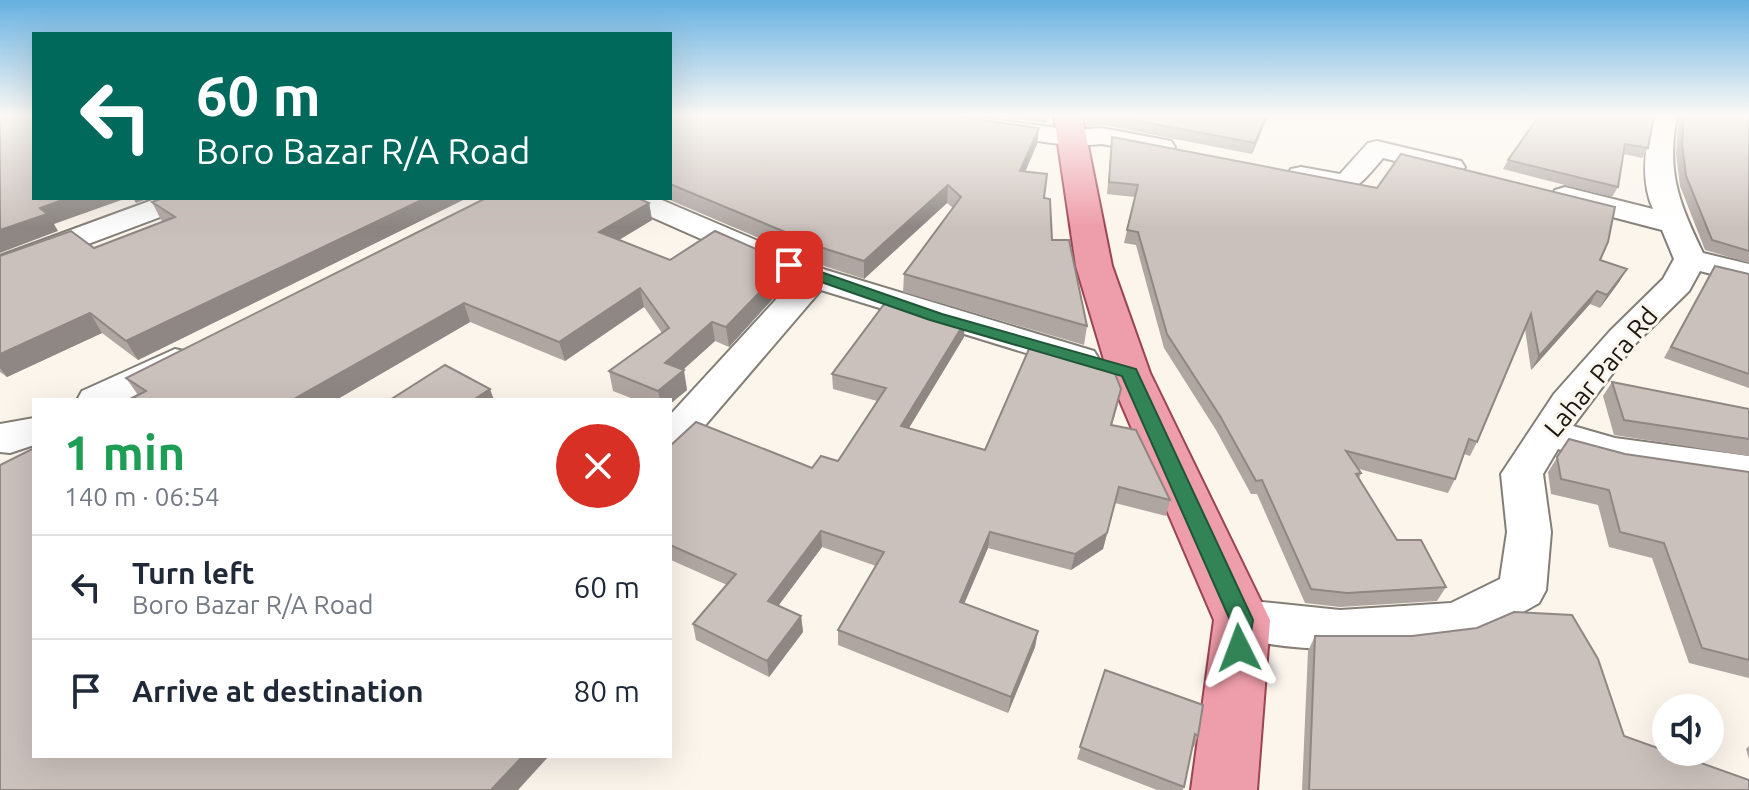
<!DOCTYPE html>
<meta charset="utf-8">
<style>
:root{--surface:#fff;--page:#f6f6f7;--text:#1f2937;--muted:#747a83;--line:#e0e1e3}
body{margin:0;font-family:Ubuntu,sans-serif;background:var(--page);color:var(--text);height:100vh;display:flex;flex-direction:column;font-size:30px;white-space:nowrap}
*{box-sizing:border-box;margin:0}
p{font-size:26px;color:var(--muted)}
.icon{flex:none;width:44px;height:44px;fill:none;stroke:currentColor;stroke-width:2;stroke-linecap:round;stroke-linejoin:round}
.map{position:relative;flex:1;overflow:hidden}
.drawer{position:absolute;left:32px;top:398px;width:640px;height:360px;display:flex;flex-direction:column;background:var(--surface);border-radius:0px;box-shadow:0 8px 32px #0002}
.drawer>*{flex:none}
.guide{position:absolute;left:32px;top:32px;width:640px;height:168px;border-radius:0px;box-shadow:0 8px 32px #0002;background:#00695c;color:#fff;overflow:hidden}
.buttons{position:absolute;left:1652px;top:694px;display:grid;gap:16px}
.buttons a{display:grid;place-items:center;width:72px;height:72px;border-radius:50%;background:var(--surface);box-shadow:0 8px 32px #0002;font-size:40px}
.pin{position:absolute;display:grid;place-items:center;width:68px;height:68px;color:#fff;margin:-34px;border-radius:16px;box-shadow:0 4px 12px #0006}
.me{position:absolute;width:88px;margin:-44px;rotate:357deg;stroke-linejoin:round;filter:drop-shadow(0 0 6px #0008)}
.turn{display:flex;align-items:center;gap:28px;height:168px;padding:0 32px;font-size:36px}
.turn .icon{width:104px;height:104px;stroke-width:2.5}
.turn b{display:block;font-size:56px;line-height:68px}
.round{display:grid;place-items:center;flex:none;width:84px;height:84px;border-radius:42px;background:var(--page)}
.headline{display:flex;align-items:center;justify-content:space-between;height:136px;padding:0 32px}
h1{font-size:48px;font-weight:700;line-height:60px;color:#1e9e55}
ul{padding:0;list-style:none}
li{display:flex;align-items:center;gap:24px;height:104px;padding:0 32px;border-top:2px solid var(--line)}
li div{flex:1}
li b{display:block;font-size:30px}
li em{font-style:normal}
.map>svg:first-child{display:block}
</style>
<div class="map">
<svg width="1749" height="790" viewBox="0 0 1749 790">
<rect width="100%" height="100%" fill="#fbf5ec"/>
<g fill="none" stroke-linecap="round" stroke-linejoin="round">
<defs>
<g id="street">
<path d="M893 116H964L1074 130 1102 128 1171 141 1175 147 1171 153 1162 155 1102 144 1074 146 905 123Z"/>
<path d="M1653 116H1677C1666 172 1679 203 1703 253L1749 264V284L1700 271 1689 291 1634 345 1573 426 1615 438 1749 456V486L1615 466 1558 449 1543 474 1551 532 1546 590 1539 603C1513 617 1484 638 1456 643 1397 654 1281 653 1225 634L1218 620 1225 606 1242 600 1340 610 1451 603 1500 579 1507 532 1501 474 1554 394 1610 331 1663 279 1674 259 1662 230 1555 202 1551 196 1555 190 1565 187 1653 209C1640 180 1645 146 1653 116Z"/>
<path d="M1377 141 1461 161 1465 167 1461 173 1451 175 1383 158C1346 203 1346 194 1291 181L1287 175 1291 169 1301 167 1340 174 1368 143Z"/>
<path d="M158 198H189L191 201 187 207 0 277V256Z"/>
<path d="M618 198H657L826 270 1094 351 1099 359 1094 367 1081 370 821 290 684 450 670 454V415L794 280 622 204Z"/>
<path d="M175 349 188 352 193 360 188 368 126 400H77L82 391Z"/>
<path d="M34 418V445L10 453 0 452V424Z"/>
</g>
<path id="primary" d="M1054 116H1082L1112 266 1150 373 1270 620 1257 790H1191L1214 620 1108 373 1076 266Z"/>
</defs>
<use href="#street" stroke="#837e76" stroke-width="4"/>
<use href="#primary" stroke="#9c4451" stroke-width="4"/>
<use href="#street" fill="#fff" fill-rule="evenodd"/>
<use href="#primary" fill="#ee9daa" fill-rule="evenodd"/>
</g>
<g fill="#afa6a2">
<path d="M670 116 1039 128 1037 144 1025 172 1044 198 1052 240 1087 326 1084 345 903 292 904 274 953 208 947 203 864 279 827 267 665 198H670Z"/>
<path d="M989 116H1049L1046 123Z"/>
<path d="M1085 116H1268L1252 154 1103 125 1087 126Z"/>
<path d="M1539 116 1648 148 1642 158 1623 154 1618 187 1612 197 1503 169 1508 160Z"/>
<path d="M1679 116H1749V263L1705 250 1680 186 1676 154Z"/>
<path d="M1112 137 1600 260 1627 269 1619 282 1600 308 1590 304 1531 370 1525 329 1477 442 1470 456 1464 454 1455 479 1448 493 1359 469 1361 473 1359 479 1397 540 1446 587 1437 601 1340 607 1305 603 1257 494H1251L1216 430 1164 348 1136 245 1124 243 1135 197 1107 194Z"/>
<path d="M163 198H467L138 360 102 333 7 377 0 372V256L94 248 164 222 161 220 152 202Z"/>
<path d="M649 203 652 220 619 240 670 260 788 263 789 281 729 347 715 341 683 370 687 390 670 404V400H636L613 391 609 371 662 333 644 307 565 361 470 322 336 400H129L138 395 126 378Z"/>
<path d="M1715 266 1749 274V388L1664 358Z"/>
<path d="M964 337 909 428 985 450 1118 404 1112 425 1170 500 1166 516 1115 503 1103 549 1071 570 988 548 964 604 1038 631 1035 647 1008 713 838 645V630L876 566 822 547 778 606 801 616 803 632 769 677 696 640 693 624 727 585 671 560 670 561V446L812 468 838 461 877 401 833 389 832 374Z"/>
<path d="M1612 382 1749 409V456L1614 435 1603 396Z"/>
<path d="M1569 439 1625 454 1749 472V678L1689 663 1652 558 1609 547 1598 505 1551 494 1548 472Z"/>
<path d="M1315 636 1624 736 1749 790H1302L1308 651Z"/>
<path d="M1105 670 1198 736 1194 747H1192L1183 790H1157L1077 759Z"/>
<path d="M1749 746V759L1746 749Z"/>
</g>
<g fill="#8e8784">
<path d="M1266 116H1268L1252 154 1255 143Z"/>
<path d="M1039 128 1037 144 1018 188 1020 171Z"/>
<path d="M948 185 947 203 864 279V261Z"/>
<path d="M68 198H127L54 224 58 231 0 253V230L40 208Z"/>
<path d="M133 198H150L136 203Z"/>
<path d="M426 198H467L138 360 126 341Z"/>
<path d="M649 203 652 220 602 250 599 232Z"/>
<path d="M788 263 789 281 729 347 726 327Z"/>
<path d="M1627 269 1619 282 1600 308 1607 295Z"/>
<path d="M640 288 644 307 565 361 559 342Z"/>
<path d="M1597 291 1590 304 1531 370 1539 356Z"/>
<path d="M464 303 470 322 336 400H292Z"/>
<path d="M90 313 102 333 7 377 0 368V354Z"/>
<path d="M712 322 715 341 668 383 665 363Z"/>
<path d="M965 322 964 337 901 441V426Z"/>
<path d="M684 370 687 390 670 404V400H660L658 391Z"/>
<path d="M490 389 494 400H473Z"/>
<path d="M1119 487 1103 549 1071 570 1075 554Z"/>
<path d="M821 531 822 547 770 617 768 601Z"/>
<path d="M990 532 988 548 958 618 960 602Z"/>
<path d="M801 616 803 632 769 677 767 661Z"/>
<path d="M1038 631 1035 647 1008 713 1011 697Z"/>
<path d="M523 756H549L518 790H491Z"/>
</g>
<g fill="#cbc1bc" stroke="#8e8784" stroke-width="2">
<path d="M0 116H29L34 120V198H68L40 208 47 214 0 230Z"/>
<path d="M670 116H952L1039 128 1020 171 1047 174 1044 198 1050 199 1052 240H1069L1087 326 904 274 961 197 948 185 864 261 826 249 670 184Z"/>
<path d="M1112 116H1266L1255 143Z"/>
<path d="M1539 116H1654L1648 148 1625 144 1618 187 1508 160Z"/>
<path d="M1684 116H1749V251L1712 240 1686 176 1682 144Z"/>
<path d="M1112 137 1377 188 1401 154 1615 207 1608 242 1600 260 1627 269 1607 295 1597 291 1539 356 1531 314 1477 442 1469 439 1455 479 1346 451 1361 473 1356 474 1397 540H1421L1446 587 1347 593 1311 589 1262 480 1256 481 1220 416 1167 334 1138 232 1127 230 1138 185 1109 182Z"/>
<path d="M163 198H426L126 341 90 313 0 354V256L71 231 94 248 175 217 152 202Z"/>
<path d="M486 198H638L649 203 599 232 670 260 715 231 788 263 726 327 712 322 665 363 684 370 658 391 609 371 669 328 640 288 559 342 464 303 292 400H129L146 391 126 378Z"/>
<path d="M1715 266 1749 274V374L1671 347Z"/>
<path d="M888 299 965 322 901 426 985 450 1032 342 1093 361 1094 364 1095 361 1112 366 1121 389 1111 425 1136 430 1170 500 1119 487 1107 533 1075 554 990 532 960 602 1038 631 1011 697 838 630 884 552 821 531 768 601 801 616 767 661 693 624 736 574 670 545V446L696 422 812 468 821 456 838 461 886 388 832 374Z"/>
<path d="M445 365 490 389 473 400H390Z"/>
<path d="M1612 382 1749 409V439L1624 420Z"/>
<path d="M1569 439 1625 454 1749 472V660L1702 648 1664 543 1620 532 1609 490 1561 479 1557 457Z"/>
<path d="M34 448V756H523L491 790H0V465Z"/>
<path d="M1514 612 1572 615 1598 659 1624 736 1666 751V752H1670L1749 780V790H1309L1315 636H1412L1477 628Z"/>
<path d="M1105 670 1203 705 1198 736 1195 734 1184 787 1080 747Z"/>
</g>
<linearGradient id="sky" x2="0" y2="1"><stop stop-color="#66b0e1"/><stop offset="0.51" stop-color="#fdfaf6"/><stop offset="1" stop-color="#fdfaf6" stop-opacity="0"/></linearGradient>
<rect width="1749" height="227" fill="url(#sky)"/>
<path fill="#328456" stroke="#205638" stroke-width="2" d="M789 261 942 314 1136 369 1253 620 1247 656 1239 658 1230 656 1227 648 1230 620 1122 376 930 320 784 269V262Z"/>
<g text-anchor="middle" stroke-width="6" stroke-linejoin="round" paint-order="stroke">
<g font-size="26" fill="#1a1815" stroke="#fbf5ec">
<text transform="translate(1601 372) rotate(-50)" y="9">Lahar Para Rd</text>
</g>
</g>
</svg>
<div class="buttons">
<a><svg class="icon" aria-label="sound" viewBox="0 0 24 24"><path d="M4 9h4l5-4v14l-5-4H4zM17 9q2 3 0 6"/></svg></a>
</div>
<div class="pin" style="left:789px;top:265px;background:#d93025"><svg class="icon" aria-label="arrive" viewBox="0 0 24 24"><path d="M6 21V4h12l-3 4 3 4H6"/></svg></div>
<svg class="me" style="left:1239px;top:648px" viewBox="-20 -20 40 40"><path d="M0-17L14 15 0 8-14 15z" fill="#328456" stroke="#fff" stroke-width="4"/></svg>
<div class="guide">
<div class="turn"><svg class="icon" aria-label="left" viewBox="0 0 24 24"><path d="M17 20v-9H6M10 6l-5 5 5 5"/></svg><div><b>60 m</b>Boro Bazar R/A Road</div></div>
</div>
<section class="drawer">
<div class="headline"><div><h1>1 min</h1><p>140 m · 06:54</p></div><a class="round" style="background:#d93025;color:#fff"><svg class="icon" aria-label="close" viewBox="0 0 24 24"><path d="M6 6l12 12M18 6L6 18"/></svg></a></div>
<ul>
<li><svg class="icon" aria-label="left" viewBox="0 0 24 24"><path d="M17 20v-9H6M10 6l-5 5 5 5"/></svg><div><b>Turn left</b><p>Boro Bazar R/A Road</p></div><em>60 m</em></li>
<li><svg class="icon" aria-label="arrive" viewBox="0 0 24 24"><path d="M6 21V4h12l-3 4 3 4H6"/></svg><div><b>Arrive at destination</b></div><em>80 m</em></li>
</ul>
</section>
</div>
